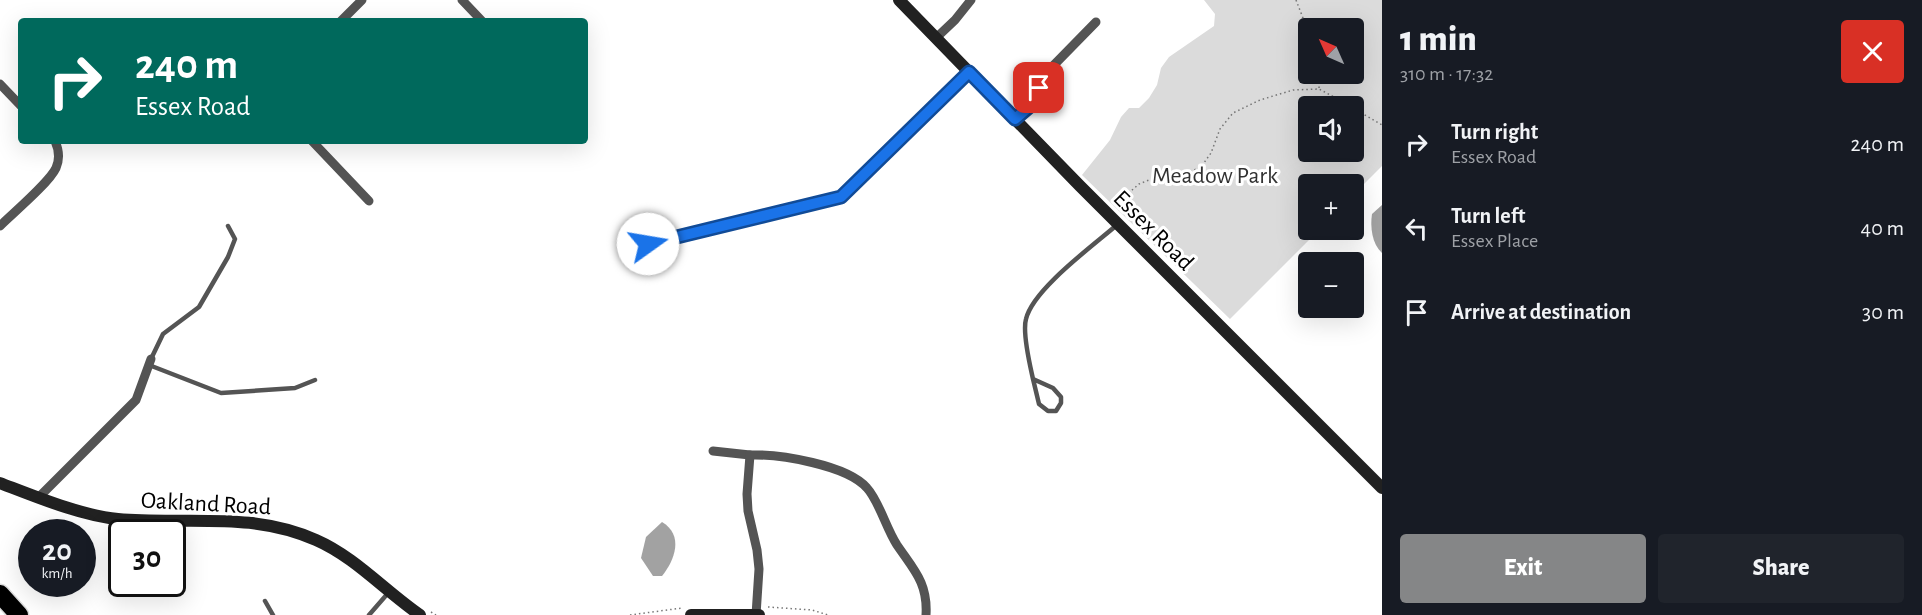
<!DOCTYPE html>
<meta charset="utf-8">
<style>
:root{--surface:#171b24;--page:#20242c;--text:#f1f3f6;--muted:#9ea1a6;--accent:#858687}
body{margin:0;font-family:"Alegreya Sans",sans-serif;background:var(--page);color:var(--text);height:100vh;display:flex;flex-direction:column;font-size:22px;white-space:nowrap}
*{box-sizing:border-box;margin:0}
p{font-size:20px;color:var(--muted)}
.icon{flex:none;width:33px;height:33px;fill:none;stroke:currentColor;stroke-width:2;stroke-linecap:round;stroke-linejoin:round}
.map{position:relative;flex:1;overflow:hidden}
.panel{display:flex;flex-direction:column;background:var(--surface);width:540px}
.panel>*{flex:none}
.guide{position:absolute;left:18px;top:18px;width:570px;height:126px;border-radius:6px;box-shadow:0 6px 24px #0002;background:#00695c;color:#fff;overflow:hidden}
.needle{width:39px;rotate:315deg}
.buttons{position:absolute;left:1298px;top:18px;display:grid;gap:12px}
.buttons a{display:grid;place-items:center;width:66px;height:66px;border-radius:6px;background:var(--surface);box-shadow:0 6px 24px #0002;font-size:30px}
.speed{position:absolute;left:18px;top:519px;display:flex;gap:12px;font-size:30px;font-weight:700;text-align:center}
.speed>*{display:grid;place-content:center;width:78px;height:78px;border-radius:50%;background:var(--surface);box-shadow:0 6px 24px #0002;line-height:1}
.speed small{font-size:15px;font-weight:400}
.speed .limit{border:3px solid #111;border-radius:9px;background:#fff;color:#111}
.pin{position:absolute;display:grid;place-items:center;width:51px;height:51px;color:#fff;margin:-26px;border-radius:12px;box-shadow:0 3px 9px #0006}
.me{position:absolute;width:66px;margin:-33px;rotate:77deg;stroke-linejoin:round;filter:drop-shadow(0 0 4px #0008)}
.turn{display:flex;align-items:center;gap:21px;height:126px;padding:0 18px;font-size:27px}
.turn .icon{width:78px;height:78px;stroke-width:2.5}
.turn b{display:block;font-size:42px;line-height:51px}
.round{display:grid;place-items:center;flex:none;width:63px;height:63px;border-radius:6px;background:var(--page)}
.headline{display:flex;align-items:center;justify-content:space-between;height:102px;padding:0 18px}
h1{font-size:36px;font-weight:800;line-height:45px}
.primary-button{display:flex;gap:12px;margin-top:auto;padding:12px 18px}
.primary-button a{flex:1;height:69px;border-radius:6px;background:var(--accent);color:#fff;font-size:24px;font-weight:800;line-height:69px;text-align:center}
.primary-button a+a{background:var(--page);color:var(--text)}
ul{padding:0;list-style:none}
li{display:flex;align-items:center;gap:18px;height:84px;padding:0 18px}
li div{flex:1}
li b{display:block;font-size:22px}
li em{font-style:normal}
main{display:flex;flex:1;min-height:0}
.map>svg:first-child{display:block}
</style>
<main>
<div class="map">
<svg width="1382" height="615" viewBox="0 0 1382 615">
<rect width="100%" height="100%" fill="#fff"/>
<path fill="#dbdbdb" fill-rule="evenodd" d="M1204 0H1382V166L1353 195V184H1308V230H1319L1230 319 1082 175 1110 140 1121 117 1129 108H1139L1149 98 1157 85 1161 68 1169 57 1214 26 1215 14ZM1308 28H1353V74H1308ZM1308 106H1353V152H1308Z"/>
<g fill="#a2a2a2">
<path d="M1382 205V253C1372 244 1370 227 1372 214Z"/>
<path d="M662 522C684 535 675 560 662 576H653L641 558 646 537Z"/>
</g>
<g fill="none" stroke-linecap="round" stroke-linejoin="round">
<defs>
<path id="highway" d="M0 594 19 615"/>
</defs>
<use href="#highway" stroke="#dbdbdb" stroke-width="21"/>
<g stroke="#767676" stroke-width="1.5" stroke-dasharray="1.5 3" stroke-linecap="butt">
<path d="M1296 0 1308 31"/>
<path d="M1319 88 1320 74"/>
<path d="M1353 108 1382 125"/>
<path d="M1115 205 1139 184 1159 176H1180L1201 167 1211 153 1220 129 1233 113 1260 100 1293 90 1319 89 1351 106"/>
<path d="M768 607 812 610 828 615"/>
<path d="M431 612 436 615"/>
<path d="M630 615 682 608"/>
</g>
<g stroke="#545454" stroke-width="4.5">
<path d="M151 359 163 334 199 307 228 257 235 239 228 226"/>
<path d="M149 365 221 393 295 388 315 380"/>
<path d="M1033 379 1039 404 1048 411H1056L1061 403V397L1053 388 1033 379C1030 365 1022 333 1026 319 1033 289 1094 245 1118 224"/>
<path d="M265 601 273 615"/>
<path d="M369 615 389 592"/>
</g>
<g stroke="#545454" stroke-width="9">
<path d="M462 0 482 21"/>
<path d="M341 21 362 0"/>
<path d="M936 38 955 20 971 0"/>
<path d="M0 84 21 106"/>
<path d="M1015 119 1030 106 1049 70 1096 22"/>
<path d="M312 141 369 201"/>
<path d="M0 226C13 213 49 183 56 168 60 159 59 150 55 141"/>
<path d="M648 244 841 197 969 72"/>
<path d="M713 451 750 455"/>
<path d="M39 497 136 400 151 359"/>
<path d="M756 615 759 569 757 550 748 511 747 494 750 455C780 454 847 465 867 488 879 501 886 528 897 545 914 570 928 583 926 615"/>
</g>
<g stroke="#212121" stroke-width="12">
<path d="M899 0 1080 186 1382 488"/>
<path d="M0 483C34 496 82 516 118 519 187 525 251 511 316 540 355 557 385 591 420 615"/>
<path d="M691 615H759"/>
</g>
<use href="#highway" stroke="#000" stroke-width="18"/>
</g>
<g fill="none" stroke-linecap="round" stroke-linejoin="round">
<defs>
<path id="route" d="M648 244 841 197 969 72 1015 119 1030 106 1039 88"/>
</defs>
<use href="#route" stroke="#114b97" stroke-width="15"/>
<use href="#route" stroke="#1a73e8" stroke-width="10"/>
</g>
<g text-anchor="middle" stroke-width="6" stroke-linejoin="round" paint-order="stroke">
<g font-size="24" fill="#323232" stroke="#fff">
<text x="1215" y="183">Meadow Park</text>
</g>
<g font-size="24" fill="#000" stroke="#fff">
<text transform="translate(1154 230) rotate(45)" y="8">Essex Road</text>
<text transform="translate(206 503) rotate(3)" y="8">Oakland Road</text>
</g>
</g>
</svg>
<div class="buttons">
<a><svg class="needle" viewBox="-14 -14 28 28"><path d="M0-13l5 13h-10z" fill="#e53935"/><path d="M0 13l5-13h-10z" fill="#9ea1a6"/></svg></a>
<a><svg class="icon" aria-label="sound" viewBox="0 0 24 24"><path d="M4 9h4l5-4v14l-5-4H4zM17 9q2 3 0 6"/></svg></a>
<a>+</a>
<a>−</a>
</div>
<div class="speed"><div>20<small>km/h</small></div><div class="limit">30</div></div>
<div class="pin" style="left:1039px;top:88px;background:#d93025"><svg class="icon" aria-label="arrive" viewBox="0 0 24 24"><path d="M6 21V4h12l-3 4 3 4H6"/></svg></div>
<svg class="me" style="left:648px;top:244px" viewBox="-20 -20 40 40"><circle r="19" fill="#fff"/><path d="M0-13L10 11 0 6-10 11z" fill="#1a73e8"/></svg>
<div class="guide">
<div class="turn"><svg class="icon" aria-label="right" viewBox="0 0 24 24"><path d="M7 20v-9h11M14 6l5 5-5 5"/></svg><div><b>240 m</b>Essex Road</div></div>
</div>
</div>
<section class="panel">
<div class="headline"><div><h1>1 min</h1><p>310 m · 17:32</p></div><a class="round" style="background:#d93025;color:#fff"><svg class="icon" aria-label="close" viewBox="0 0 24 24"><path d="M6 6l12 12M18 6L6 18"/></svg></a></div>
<ul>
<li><svg class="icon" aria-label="right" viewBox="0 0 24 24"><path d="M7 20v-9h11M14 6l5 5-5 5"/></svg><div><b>Turn right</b><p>Essex Road</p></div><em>240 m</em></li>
<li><svg class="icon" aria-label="left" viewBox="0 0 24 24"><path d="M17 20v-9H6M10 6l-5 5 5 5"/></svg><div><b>Turn left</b><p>Essex Place</p></div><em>40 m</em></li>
<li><svg class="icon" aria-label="arrive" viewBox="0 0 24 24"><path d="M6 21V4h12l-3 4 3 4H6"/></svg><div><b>Arrive at destination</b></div><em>30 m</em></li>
</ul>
<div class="primary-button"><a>Exit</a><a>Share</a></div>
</section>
</main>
